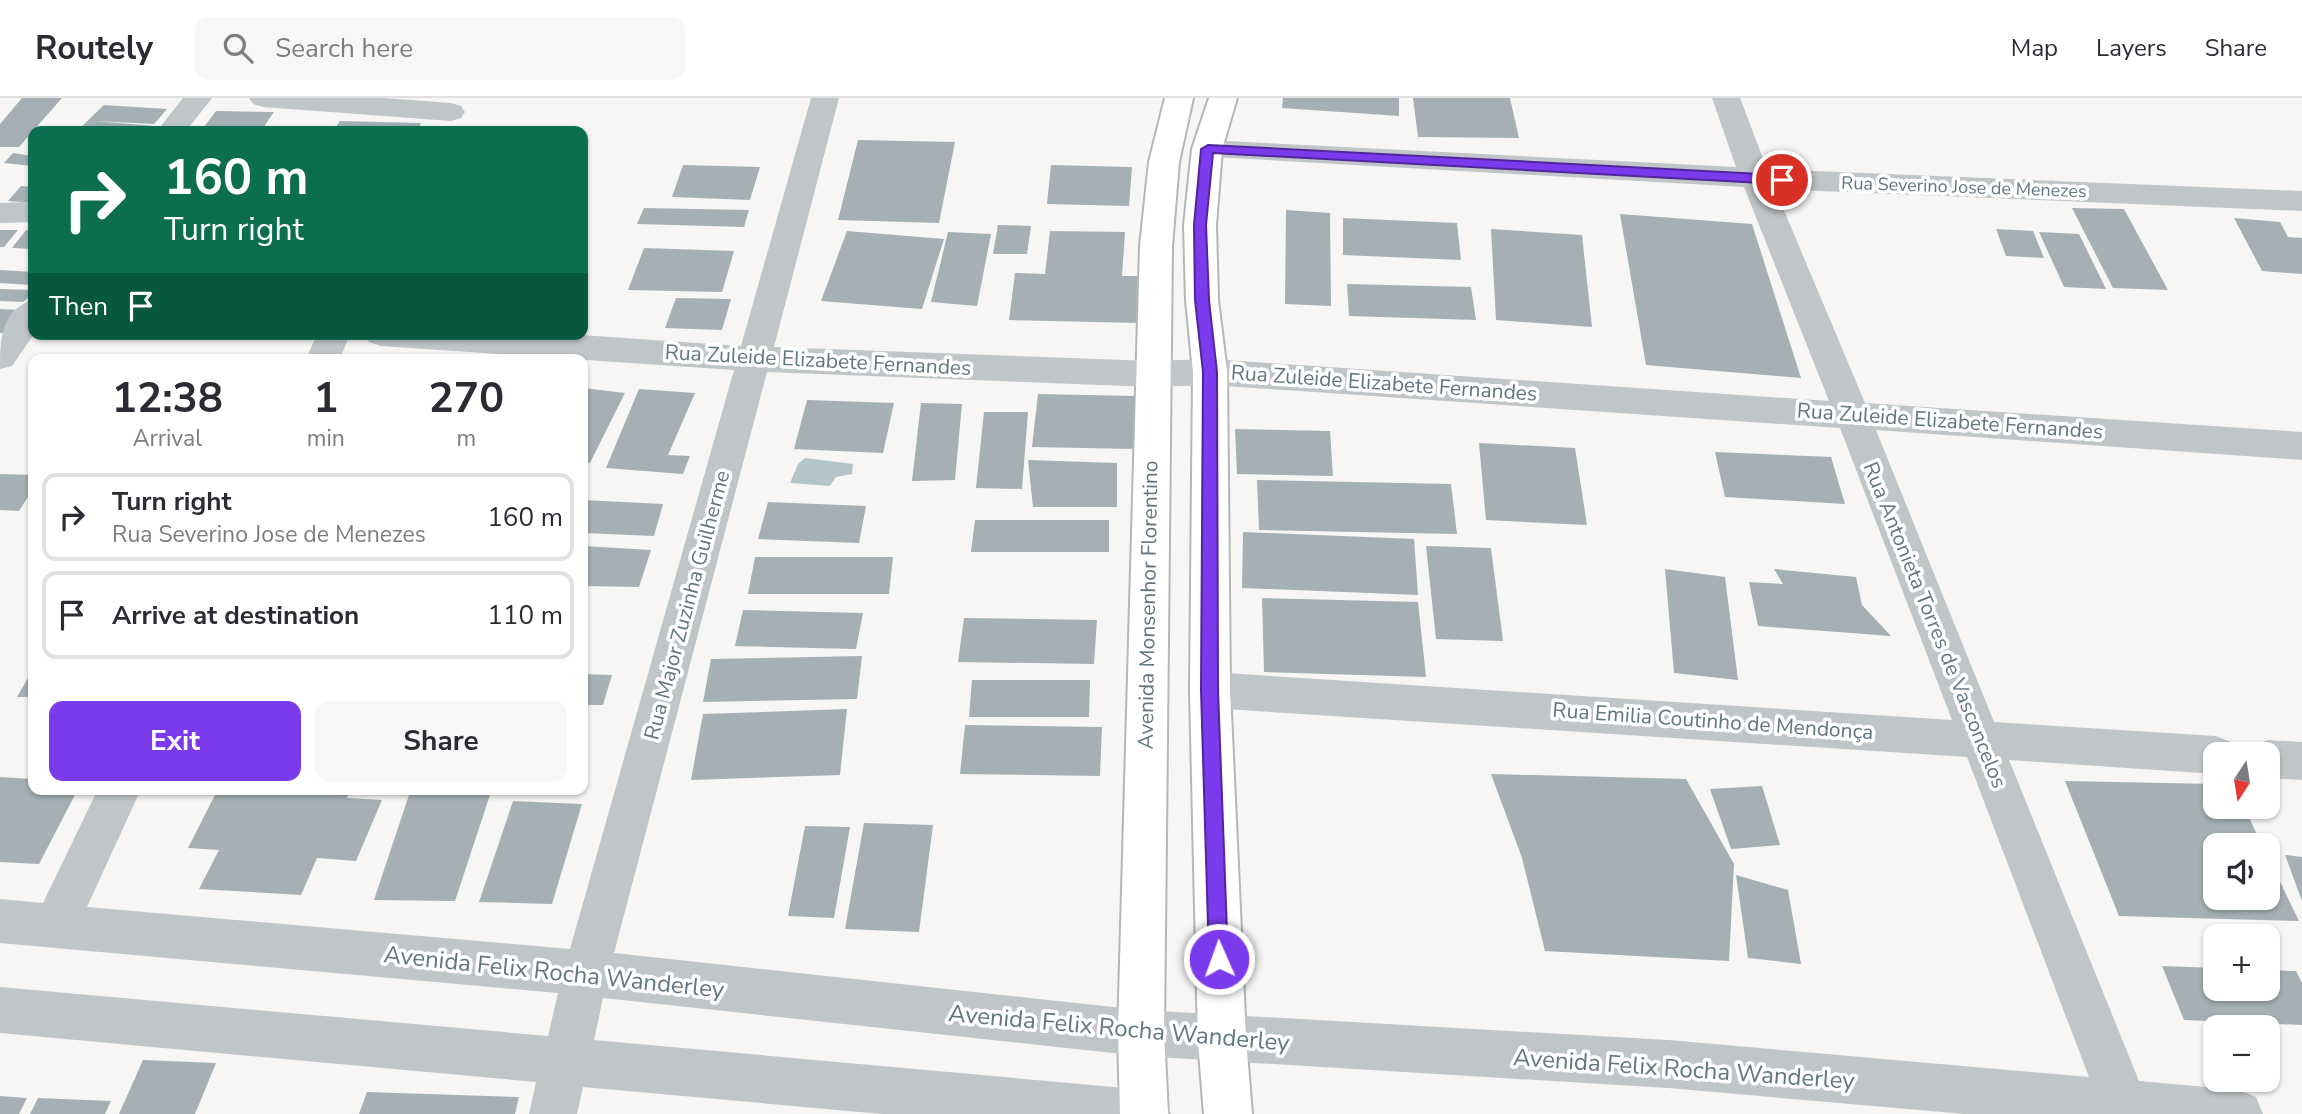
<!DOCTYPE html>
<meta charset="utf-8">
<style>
:root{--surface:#fff;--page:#f7f7f7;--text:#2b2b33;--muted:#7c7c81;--line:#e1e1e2;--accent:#7c3aed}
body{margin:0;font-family:"Nunito Sans",sans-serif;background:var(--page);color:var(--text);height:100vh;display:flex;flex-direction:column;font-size:26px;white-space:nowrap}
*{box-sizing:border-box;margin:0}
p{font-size:23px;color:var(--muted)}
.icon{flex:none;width:38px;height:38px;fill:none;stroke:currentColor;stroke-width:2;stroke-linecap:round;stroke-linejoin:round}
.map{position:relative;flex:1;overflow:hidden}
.panel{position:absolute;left:28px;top:256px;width:560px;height:441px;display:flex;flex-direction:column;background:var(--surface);border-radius:14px;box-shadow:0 2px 5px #0004}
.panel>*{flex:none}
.hud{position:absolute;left:28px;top:28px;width:560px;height:214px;border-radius:14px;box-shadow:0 2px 5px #0004;background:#0b6e4f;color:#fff;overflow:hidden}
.needle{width:46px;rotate:192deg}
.buttons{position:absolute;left:2203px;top:644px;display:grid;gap:14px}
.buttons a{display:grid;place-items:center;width:77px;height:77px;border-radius:14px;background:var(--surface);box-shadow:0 2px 5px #0004;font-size:35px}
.pin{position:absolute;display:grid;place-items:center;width:60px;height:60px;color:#fff;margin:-30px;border:4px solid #fff;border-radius:50%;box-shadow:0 2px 7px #0007}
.me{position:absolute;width:77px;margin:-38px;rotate:358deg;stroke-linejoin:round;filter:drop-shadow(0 0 5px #0008)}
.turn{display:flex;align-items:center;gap:24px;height:147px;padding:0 21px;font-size:32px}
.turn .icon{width:91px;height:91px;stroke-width:2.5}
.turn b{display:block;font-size:49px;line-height:60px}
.then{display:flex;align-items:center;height:66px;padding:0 21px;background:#0003;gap:14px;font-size:26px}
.eta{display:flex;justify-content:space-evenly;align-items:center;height:119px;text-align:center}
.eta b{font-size:42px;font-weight:700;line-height:49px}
.action{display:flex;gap:14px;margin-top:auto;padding:14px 21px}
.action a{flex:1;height:80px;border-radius:14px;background:var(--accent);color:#fff;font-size:28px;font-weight:700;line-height:80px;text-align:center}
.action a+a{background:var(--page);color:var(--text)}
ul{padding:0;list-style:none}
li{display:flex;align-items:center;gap:21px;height:88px;margin:0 14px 10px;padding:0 7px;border:4px solid var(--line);border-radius:14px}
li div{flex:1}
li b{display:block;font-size:26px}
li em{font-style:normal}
header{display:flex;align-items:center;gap:42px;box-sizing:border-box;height:98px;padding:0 35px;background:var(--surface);border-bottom:2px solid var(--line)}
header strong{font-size:33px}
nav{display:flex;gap:38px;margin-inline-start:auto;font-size:24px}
.search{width:490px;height:63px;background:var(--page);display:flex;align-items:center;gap:18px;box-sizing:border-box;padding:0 24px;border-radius:14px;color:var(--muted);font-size:26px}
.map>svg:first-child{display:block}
</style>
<header>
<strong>Routely</strong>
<div class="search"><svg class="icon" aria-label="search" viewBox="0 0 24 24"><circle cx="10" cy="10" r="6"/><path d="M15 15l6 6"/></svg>Search here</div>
<nav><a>Map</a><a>Layers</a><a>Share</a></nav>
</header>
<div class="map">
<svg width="2302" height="1016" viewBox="0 0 2302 1016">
<rect width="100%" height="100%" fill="#f7f6f4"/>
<path fill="#b5c5c7" d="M805 360 853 366 852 376 836 379 830 388 790 385 798 366Z"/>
<g fill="#a4b0b3">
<path d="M22 0H62L19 49H0V26Z"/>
<path d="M1283 0H1399V18L1282 10Z"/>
<path d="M1413 0H1510L1519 40 1418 39Z"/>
<path d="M104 7 167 11 154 26 95 23 154 28 149 33H77Z"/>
<path d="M216 13 274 14 261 33H201Z"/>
<path d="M340 23 421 25 417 33H333Z"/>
<path d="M858 42 955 44 939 125 838 122Z"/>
<path d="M13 55 33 58V68L4 65Z"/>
<path d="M683 67 760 69 750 102 672 99Z"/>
<path d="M1051 67 1132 69 1129 108 1047 106Z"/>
<path d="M21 88 33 89V105L8 103Z"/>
<path d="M644 110 749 112 744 129 637 126Z"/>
<path d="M2072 110 2124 111 2168 192 2113 190Z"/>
<path d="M1286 112 1330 115 1331 208 1285 206Z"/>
<path d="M1620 116 1752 126 1801 280 1646 267Z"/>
<path d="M1343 120 1457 125 1461 162 1343 157Z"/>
<path d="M2234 120 2280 124 2288 139 2302 140V176L2262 173Z"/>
<path d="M998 127 1031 128 1027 156H993Z"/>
<path d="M1491 131 1582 137 1592 229 1496 222Z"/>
<path d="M1996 131 2033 133 2044 160 2006 158Z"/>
<path d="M0 132H18L4 149H0Z"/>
<path d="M26 132 33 133 32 151 12 150Z"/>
<path d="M847 133 944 141 922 211 821 203Z"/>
<path d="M1050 133 1125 134 1122 178H1141L1139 225 1009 222 1015 175 1045 176Z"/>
<path d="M948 134 991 136 977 208 931 204Z"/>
<path d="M2039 134 2079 136 2106 191 2064 189Z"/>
<path d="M644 150 734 153 722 194 628 192Z"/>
<path d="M0 172 33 174V183L31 187 0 185Z"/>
<path d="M1347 186 1471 189 1476 222 1349 218Z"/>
<path d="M0 191 33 192V196L23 204 0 203Z"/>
<path d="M676 200 731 201 722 232 665 230Z"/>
<path d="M0 211 21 212 4 235H0Z"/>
<path d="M583 290 625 295 590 365 583 364Z"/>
<path d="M639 291 695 295 668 357 690 358 683 376 606 370Z"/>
<path d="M1038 296 1135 298 1134 351 1032 349Z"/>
<path d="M807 302 894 305 883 355 794 351Z"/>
<path d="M921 305 962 306 955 382 912 383Z"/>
<path d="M984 314H1028L1022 391 976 390Z"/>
<path d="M1235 331 1330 333 1333 378 1237 376Z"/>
<path d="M1479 345 1575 350 1587 427 1486 422Z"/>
<path d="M1715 354 1831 359 1845 406 1725 399Z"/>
<path d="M1028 362 1117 365V409H1033Z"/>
<path d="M0 376 33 377V391L19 413 0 412Z"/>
<path d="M1257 382 1451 386 1457 436 1259 432Z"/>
<path d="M583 402 663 406 654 438 583 435Z"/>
<path d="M768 404 866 408 859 445 758 441Z"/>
<path d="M975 422H1109V454H971Z"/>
<path d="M1243 434 1414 441 1418 497 1242 490Z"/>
<path d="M583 448 651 452 639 489 583 488Z"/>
<path d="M1426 448 1491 450 1503 543 1436 541Z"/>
<path d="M755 459H893L889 496H748Z"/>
<path d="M1665 471 1725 479 1738 582 1674 575Z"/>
<path d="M1774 471 1856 479 1862 507 1891 538 1758 528 1749 484 1783 486Z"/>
<path d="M1262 500 1418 504 1426 579 1264 574Z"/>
<path d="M743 512 863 515 856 551 735 548Z"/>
<path d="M964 520 1097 522 1094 566 958 564Z"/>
<path d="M862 558 857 601 703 604 711 561Z"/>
<path d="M33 571V599H17Z"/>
<path d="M583 576 612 577 603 607H583Z"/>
<path d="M972 582H1090L1089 619H969Z"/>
<path d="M847 611 840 677 691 682 703 616Z"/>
<path d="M965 627 1102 629 1100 678 960 676Z"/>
<path d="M1491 676 1686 681 1734 766 1729 863 1545 853 1522 760Z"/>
<path d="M0 679 33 681V691H78L39 766 0 764Z"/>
<path d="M2065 683 2216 686V709H2244L2262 747H2216V800H2268V759L2299 823 2119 818Z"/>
<path d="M1762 688 1780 747 1731 751 1710 691Z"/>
<path d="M218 691H351L347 700 382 702 356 763 317 760 301 797 199 791 219 752 188 750Z"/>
<path d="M411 691H492L455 803 374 802Z"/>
<path d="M513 703 582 706 552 806 479 804Z"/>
<path d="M864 725 933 727 919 834 845 831Z"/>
<path d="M805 728 850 729 834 820 788 818Z"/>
<path d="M2285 757 2302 759V803Z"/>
<path d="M1736 777 1788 792 1801 866 1748 860Z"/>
<path d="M2162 868 2216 870V891H2268V872L2296 873 2302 885V927L2184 922Z"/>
<path d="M143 962 216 965 195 1016H119Z"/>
<path d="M367 994 519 999 515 1016H359Z"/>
<path d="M0 998 27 1000 19 1016H0Z"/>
<path d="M38 1000 111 1003 105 1016H30Z"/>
</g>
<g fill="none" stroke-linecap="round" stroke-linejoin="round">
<defs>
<g id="major">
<path d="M1165 0H1193L1179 64 1172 148 1164 935 1168 1016H1120L1118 935 1140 148 1149 64Z"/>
<path d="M1209 0H1237L1222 51 1216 127 1218 202 1227 274 1230 592 1246 942 1252 1016H1204L1198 942 1190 592 1193 274 1186 202 1184 127 1192 51Z"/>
</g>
</defs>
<use href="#major" stroke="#b1b8ba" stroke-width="4"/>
<g fill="#c0c5c8" fill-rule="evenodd">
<path d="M183 0H212L186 33H157Z"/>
<path d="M249 0H383L451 5 461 8 465 14 461 20 451 23 263 9 253 6Z"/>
<path d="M811 0H839L774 249 1152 263 1210 261 1829 303 1744 89 1197 58 1192 51 1197 44 1207 42 1736 69 1712 0H1740L1767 71 2302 93V113L1775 91 1865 305 2302 334V362L1876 332 1994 624 2216 638 2231 644 2236 656H2216V676L2009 662 2139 983 2239 992 2256 999 2263 1016H1965L1668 990 1141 958 603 900 594 942 1147 992 1164 999 1171 1016H882L583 989 577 1016H529L536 984 0 935V889L548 938 558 895 0 845V801L43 805 98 691H141L87 809 570 851 734 272 381 248 369 244 365 236H566L741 248ZM767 274 1152 289 1210 287 1840 330 1952 622 1210 574 1196 580 1190 592 1196 604 1210 610 1967 659 2089 979 1668 942 1141 912 614 855Z"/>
<path d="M33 104V124L0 125V105Z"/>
<path d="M33 202 34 236 12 268 0 271C0 243 0 212 33 202Z"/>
<path d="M317 236H350L340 261H306Z"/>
<path d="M2268 642 2302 644V682L2268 680V656H2249L2253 648Z"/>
</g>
<use href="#major" fill="#fff" fill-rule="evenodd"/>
</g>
<path fill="#7c3aed" stroke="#51269a" stroke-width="2" d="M1208 47 1782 77 1788 82 1782 86 1213 55 1206 127 1209 202 1217 274 1218 592 1228 861 1226 868 1219 870 1212 868 1209 861 1201 592 1203 274 1195 202 1194 127 1201 51Z"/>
<g text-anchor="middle" stroke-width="7" stroke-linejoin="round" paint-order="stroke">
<g font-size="18" fill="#62777f" stroke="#fff">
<text transform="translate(1964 89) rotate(2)" y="6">Rua Severino Jose de Menezes</text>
</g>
<g font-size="21" fill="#62777f" stroke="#fff">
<text transform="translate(818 262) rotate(3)" y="7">Rua Zuleide Elizabete Fernandes</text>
<text transform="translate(1384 285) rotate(4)" y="7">Rua Zuleide Elizabete Fernandes</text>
<text transform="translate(1950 323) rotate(4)" y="7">Rua Zuleide Elizabete Fernandes</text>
<text transform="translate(687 507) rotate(-75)" y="7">Rua Major Zuzinha Guilherme</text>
<text transform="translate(1148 507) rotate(-89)" y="7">Avenida Monsenhor Florentino</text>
<text transform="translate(1935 527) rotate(68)" y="7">Rua Antonieta Torres de Vasconcelos</text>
<text transform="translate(1713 623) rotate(4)" y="7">Rua Emilia Coutinho de Mendonça</text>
</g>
<g font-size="24" fill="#62777f" stroke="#fff">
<text transform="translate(554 874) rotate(6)" y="8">Avenida Felix Rocha Wanderley</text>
<text transform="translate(1119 930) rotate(5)" y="8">Avenida Felix Rocha Wanderley</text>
<text transform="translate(1684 971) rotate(4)" y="8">Avenida Felix Rocha Wanderley</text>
</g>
</g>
</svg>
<div class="buttons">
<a><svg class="needle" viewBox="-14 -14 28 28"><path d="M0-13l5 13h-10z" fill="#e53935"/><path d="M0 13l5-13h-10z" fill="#7c7c81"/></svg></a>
<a><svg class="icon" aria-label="sound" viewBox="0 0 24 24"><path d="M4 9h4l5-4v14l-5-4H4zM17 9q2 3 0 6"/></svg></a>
<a>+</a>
<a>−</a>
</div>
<div class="pin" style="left:1782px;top:82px;background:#d93025"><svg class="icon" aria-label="arrive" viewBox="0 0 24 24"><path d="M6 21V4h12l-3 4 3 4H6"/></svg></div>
<svg class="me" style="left:1219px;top:861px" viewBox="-20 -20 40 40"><circle r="17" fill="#7c3aed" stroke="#fff" stroke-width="3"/><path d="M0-11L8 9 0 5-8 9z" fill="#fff"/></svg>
<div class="hud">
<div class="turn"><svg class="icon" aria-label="right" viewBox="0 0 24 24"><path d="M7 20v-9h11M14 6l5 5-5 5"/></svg><div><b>160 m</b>Turn right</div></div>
<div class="then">Then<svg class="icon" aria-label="arrive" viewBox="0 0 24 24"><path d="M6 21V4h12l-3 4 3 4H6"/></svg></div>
</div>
<section class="panel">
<div class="eta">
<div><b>12:38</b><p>Arrival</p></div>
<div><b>1</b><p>min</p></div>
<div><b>270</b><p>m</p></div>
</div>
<ul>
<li><svg class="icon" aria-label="right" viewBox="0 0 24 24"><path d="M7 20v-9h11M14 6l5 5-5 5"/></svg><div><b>Turn right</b><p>Rua Severino Jose de Menezes</p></div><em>160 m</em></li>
<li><svg class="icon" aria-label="arrive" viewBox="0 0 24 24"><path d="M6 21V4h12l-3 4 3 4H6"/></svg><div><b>Arrive at destination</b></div><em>110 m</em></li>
</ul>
<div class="action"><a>Exit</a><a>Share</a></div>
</section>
</div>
